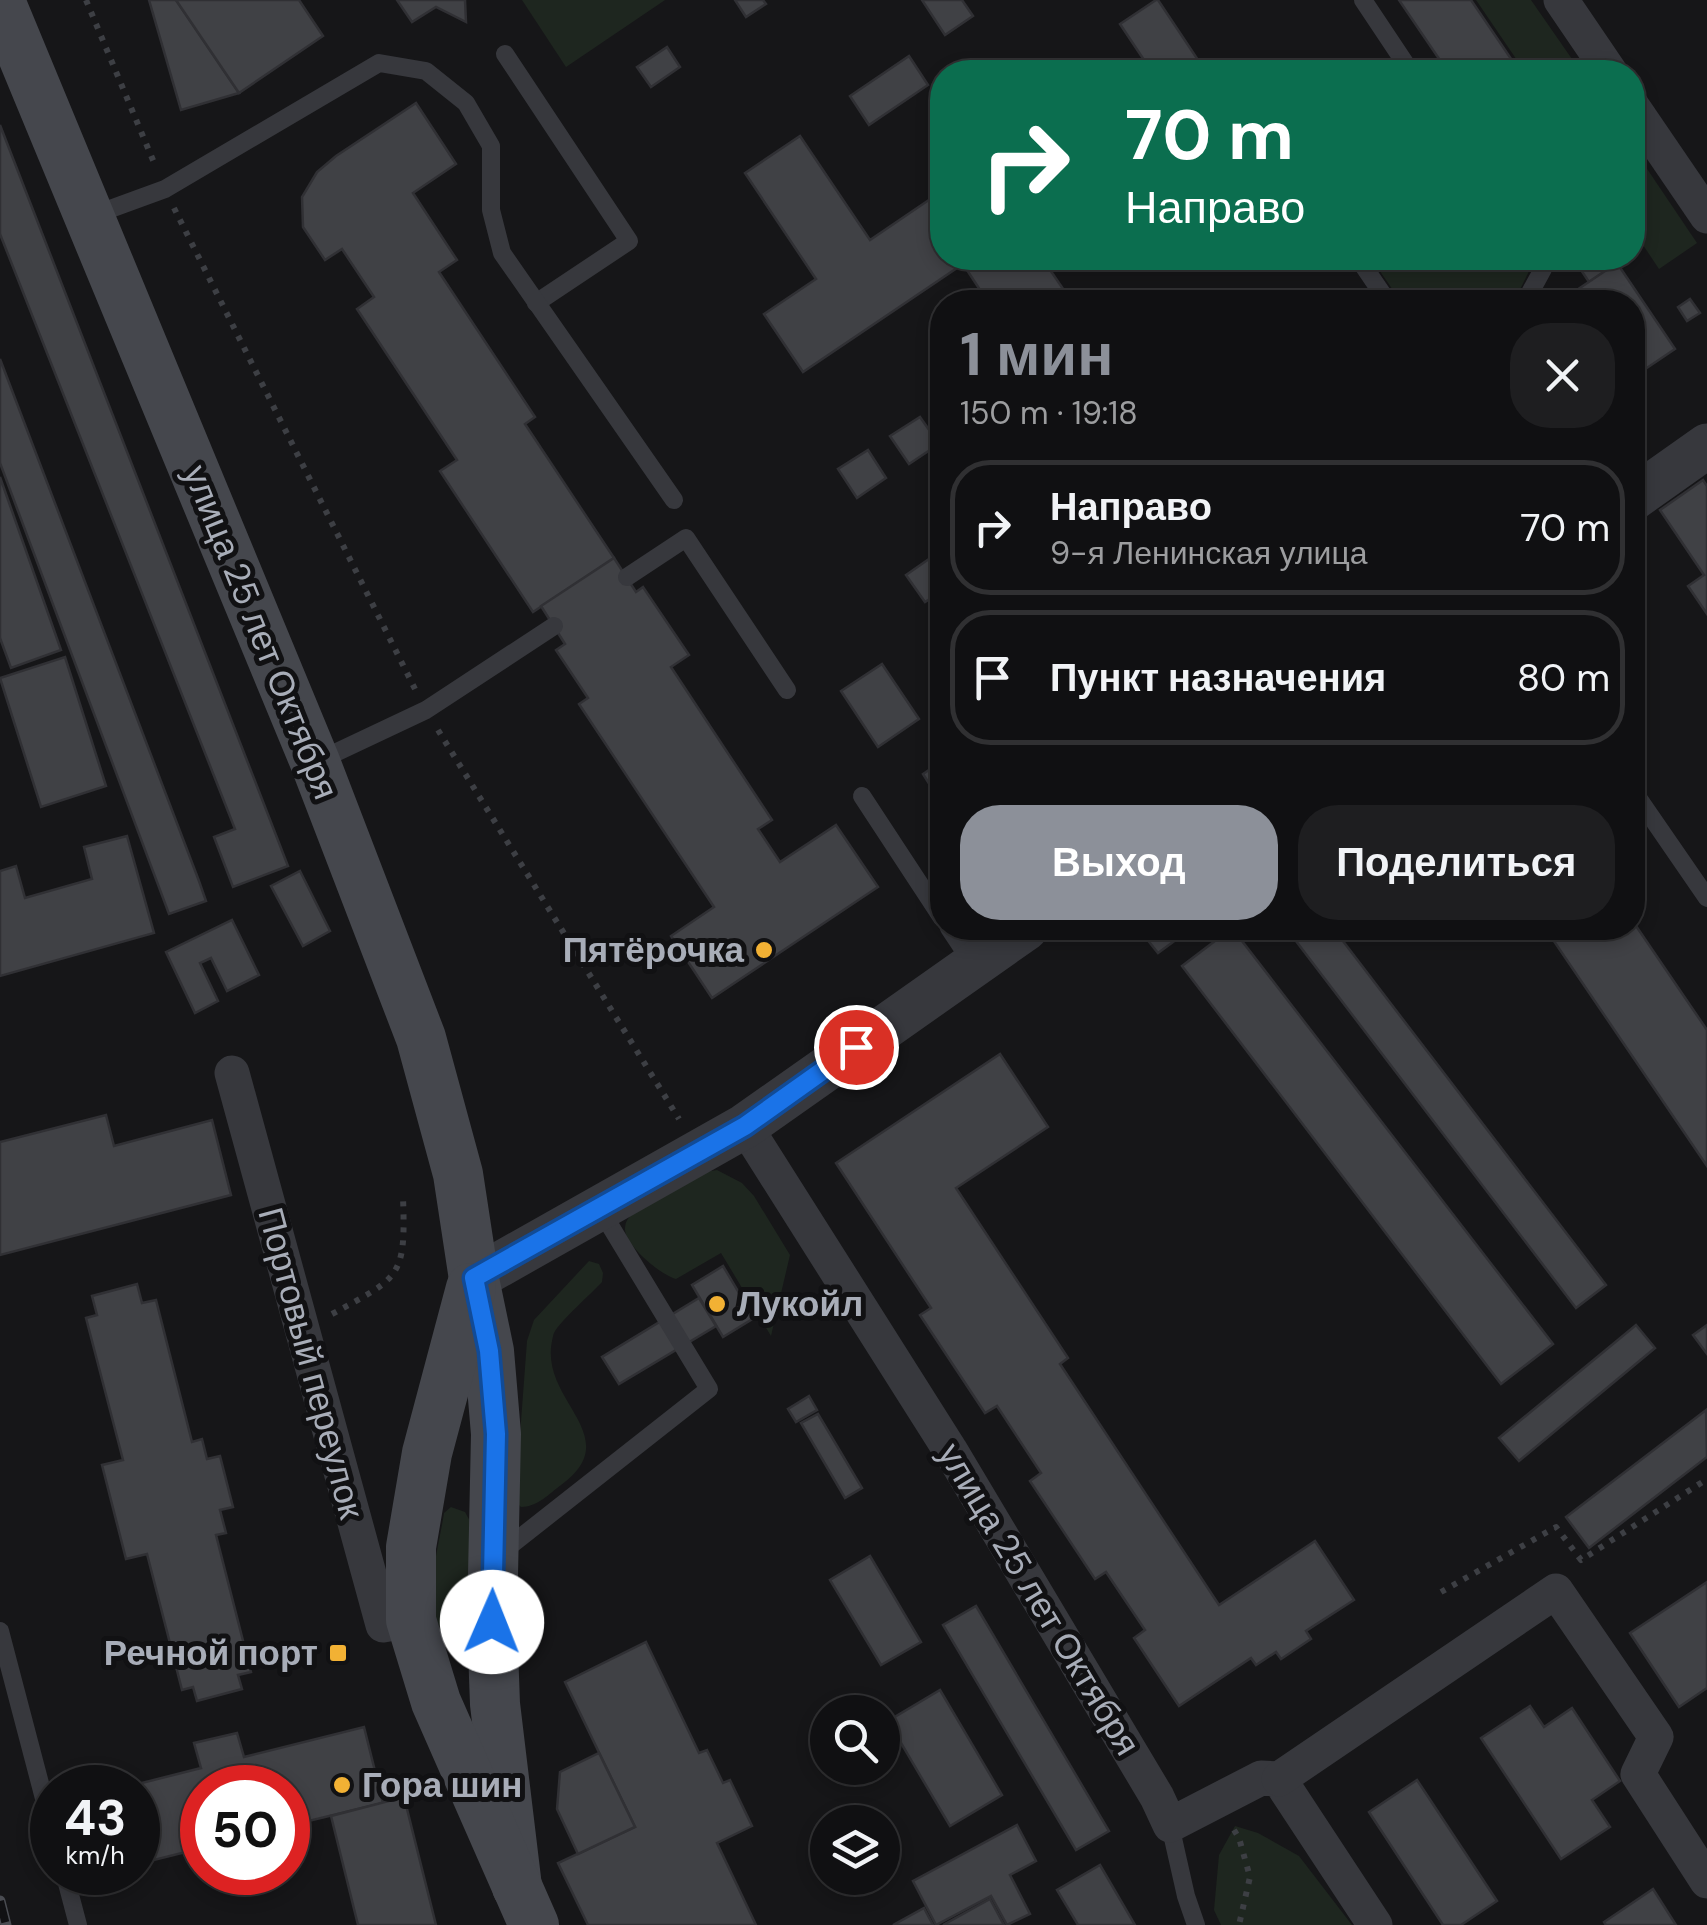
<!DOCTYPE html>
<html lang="ru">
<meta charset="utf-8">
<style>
:root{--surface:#101012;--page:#1e1e20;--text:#f1f3f6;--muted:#9c9d9f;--line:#303032;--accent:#8c9099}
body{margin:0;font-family:"DM Sans",sans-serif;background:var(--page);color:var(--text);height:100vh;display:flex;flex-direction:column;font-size:38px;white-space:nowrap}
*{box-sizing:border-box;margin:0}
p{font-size:32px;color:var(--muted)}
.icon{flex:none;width:55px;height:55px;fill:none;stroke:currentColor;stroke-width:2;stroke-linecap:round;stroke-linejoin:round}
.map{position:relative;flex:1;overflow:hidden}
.side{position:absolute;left:930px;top:290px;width:715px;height:650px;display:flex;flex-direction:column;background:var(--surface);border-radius:40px;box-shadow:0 5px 15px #0003,0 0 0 2px var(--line)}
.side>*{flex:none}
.banner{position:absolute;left:930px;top:60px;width:715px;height:210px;border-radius:40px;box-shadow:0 5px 15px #0003,0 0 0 2px var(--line);background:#0b6e4f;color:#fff;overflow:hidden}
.tools{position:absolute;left:810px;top:1695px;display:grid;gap:20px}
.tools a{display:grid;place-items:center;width:90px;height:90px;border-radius:50%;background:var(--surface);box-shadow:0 5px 15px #0003,0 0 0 2px var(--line);font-size:50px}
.speed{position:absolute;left:30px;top:1765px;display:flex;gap:20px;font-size:50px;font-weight:700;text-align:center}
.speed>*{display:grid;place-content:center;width:130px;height:130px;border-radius:50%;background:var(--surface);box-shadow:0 5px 15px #0003,0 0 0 2px var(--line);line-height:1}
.speed small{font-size:25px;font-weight:400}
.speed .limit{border:15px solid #d22;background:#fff;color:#111}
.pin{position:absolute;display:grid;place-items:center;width:85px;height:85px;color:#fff;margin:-42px;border:5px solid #fff;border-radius:50%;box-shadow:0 2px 10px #0007}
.me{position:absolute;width:110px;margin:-55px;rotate:1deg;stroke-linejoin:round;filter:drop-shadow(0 0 8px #0008)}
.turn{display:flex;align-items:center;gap:35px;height:210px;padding:0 30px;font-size:45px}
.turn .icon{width:130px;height:130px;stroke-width:2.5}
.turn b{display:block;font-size:70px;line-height:85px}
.round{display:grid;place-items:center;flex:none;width:105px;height:105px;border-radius:40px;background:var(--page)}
.headline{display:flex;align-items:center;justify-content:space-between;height:170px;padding:0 30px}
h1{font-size:60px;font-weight:700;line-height:75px;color:var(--accent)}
.cta{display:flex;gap:20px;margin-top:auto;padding:20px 30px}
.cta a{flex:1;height:115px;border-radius:40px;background:var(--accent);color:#fff;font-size:40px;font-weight:700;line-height:115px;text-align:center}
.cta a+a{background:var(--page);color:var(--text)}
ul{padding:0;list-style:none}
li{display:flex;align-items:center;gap:30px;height:135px;margin:0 20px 15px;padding:0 10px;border:5px solid var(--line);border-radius:40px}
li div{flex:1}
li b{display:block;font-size:38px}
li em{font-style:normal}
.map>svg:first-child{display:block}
</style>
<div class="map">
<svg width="1707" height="1925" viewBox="0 0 1707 1925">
<rect width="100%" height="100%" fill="#161618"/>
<g fill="#1e261f">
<path d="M522 0H665L566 67Z"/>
<path d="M1476 0H1531L1581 72H1525Z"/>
<path d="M1633 148 1697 243 1659 269 1633 230Z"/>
<path d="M1371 258H1522L1530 269 1514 302H1401Z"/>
<path d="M717 1170 742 1183 754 1196 790 1255 771 1336 721 1253 676 1279C661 1275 626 1246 625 1230 625 1222 627 1220 631 1215L692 1174Z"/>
<path d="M589 1261 599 1264 603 1273 602 1282C592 1293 560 1321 554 1333 553 1334 551 1347 551 1348 546 1404 625 1438 561 1485 549 1494 537 1507 521 1507L515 1501 527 1341 534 1320Z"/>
<path d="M451 1507 465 1512 472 1525 471 1615 462 1630 448 1633C443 1629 440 1628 437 1622 424 1596 440 1541 444 1513Z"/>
<path d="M1235 1826 1258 1833 1299 1856 1352 1925H1221L1214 1910 1219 1855Z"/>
</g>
<g fill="#404145" stroke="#303034" stroke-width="2.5">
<path d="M149 0H176L239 93 181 110Z"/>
<path d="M176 0H299L323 36 239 93Z"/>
<path d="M397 0H465L466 22 436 7 412 22Z"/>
<path d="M735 0H763L766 4 746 17Z"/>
<path d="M922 0H962L973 16 945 35Z"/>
<path d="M1156 0H1158L1206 72H1152L1120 24Z"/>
<path d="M1399 0H1471L1520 72H1448Z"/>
<path d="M667 47 680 67 651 87 637 67Z"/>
<path d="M909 56 928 85 869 125 850 96Z"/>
<path d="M416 103 456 164 413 193 457 260 439 272 535 417 525 424 614 558 533 612 440 471 457 460 357 309 374 297 342 249 325 260 303 227 302 197 317 172 336 156Z"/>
<path d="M0 125 288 866 233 887 214 837 235 829 0 234Z"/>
<path d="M800 136 870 240 942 191V258H1042L1072 302H988L963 264 803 372 764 314 816 279 745 173Z"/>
<path d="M1573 258H1625L1589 282Z"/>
<path d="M1617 263 1675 349 1632 378V302H1559Z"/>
<path d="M1690 299 1700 313 1687 321 1678 307Z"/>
<path d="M0 359 199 881 206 901 169 914 0 463Z"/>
<path d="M920 417 939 444 909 464 890 436Z"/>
<path d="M868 450 886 478 857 498 838 469Z"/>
<path d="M0 477 61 650 11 668 0 638Z"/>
<path d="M1703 480 1707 486V614L1688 586 1704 575 1660 510Z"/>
<path d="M936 554 942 565V591L925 602 906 575Z"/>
<path d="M614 558 636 592 643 587 689 655 671 667 772 820 758 829 780 862 836 825 878 887 712 998 671 936 714 907 579 704 588 698 556 650 565 644 541 606Z"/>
<path d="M65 657 106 786 41 807 0 678Z"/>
<path d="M882 664 919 719 878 747 841 691Z"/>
<path d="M942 761V804L923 774Z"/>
<path d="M127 836 154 933 0 976V871L16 866 25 898 92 879 84 847Z"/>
<path d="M300 871 330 931 303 946 271 886Z"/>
<path d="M232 920 259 975 227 991 211 958 200 963 218 1001 195 1013 166 952Z"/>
<path d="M1632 920 1707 1030V1166L1545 928H1632Z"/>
<path d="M1138 928H1192L1158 953Z"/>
<path d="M1232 928 1553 1344 1501 1384 1182 966Z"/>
<path d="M1286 928H1333L1606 1285 1576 1308Z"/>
<path d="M1000 1054 1048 1127 956 1188 1068 1358 1060 1364 1219 1605 1315 1541 1354 1600 1306 1631 1311 1639 1281 1659 1276 1652 1256 1665 1251 1658 1179 1706 1134 1638 1145 1630 1106 1572 1095 1579 1030 1481 1041 1473 997 1406 985 1413 920 1315 931 1308 836 1163Z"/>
<path d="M106 1115 114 1146 212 1120 231 1195 0 1255V1142Z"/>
<path d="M723 1266 754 1318 723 1337 692 1285Z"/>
<path d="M137 1284 142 1303 156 1300 192 1442 202 1439 207 1459 220 1456 233 1507 220 1510 226 1533 216 1535 251 1672 238 1675 242 1689 197 1701 193 1687 182 1690 147 1554 126 1559 102 1465 123 1460 86 1318 97 1315 92 1296Z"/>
<path d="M699 1298 716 1326 619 1384 602 1357Z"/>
<path d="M1636 1325 1655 1348 1519 1461 1499 1438Z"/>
<path d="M1707 1325V1354L1693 1335Z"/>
<path d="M809 1396 817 1410 796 1422 788 1409Z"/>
<path d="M1706 1410 1707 1457 1589 1548 1566 1517Z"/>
<path d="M818 1414 862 1488 845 1498 801 1423Z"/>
<path d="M870 1556 921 1642 881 1665 830 1580Z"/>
<path d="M1707 1582V1688L1679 1707 1630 1633Z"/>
<path d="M976 1606 1109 1831 1076 1850 943 1625Z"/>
<path d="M646 1642 699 1753 707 1750 723 1783 730 1780 752 1826 717 1843 756 1925H588L558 1863 635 1827 565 1682Z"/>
<path d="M940 1690 1002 1795 950 1826 888 1721Z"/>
<path d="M1530 1706 1544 1727 1572 1708 1620 1781 1592 1800 1610 1827 1561 1859 1481 1738Z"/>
<path d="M364 1727 383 1803 288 1826V1788H202V1848L138 1864V1788H122L201 1768 194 1743 237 1733 244 1757Z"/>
<path d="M599 1753 635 1827 578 1854 557 1809 560 1772Z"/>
<path d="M1417 1780 1497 1901 1461 1925H1443L1369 1812Z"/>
<path d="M404 1797 436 1925H358L331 1816Z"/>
<path d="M1017 1825 1036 1861 1010 1875 1030 1914 1007 1925 991 1896 936 1925 913 1881Z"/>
<path d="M1100 1865 1135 1925H1078L1057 1890Z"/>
<path d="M1653 1889 1676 1925H1606L1604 1922Z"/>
<path d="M990 1899 1004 1925H943Z"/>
<path d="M924 1908 933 1925H893Z"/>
</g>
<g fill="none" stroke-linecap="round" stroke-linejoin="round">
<g stroke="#3d3f44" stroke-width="6" stroke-dasharray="5 8" stroke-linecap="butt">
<path d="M86 0 155 165"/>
<path d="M174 208 415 689"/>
<path d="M438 730 679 1119"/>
<path d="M332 1314C400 1277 406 1278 403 1197"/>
<path d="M1441 1592 1556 1527 1581 1560 1707 1479"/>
<path d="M1234 1830 1239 1838 1250 1877 1239 1925"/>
</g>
<g stroke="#37383d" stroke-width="18">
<path d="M1363 0 1411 72"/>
<path d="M505 54 629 241 536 303"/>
<path d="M91 216 165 189 379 63 426 71 466 103 491 146V210L502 253 674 500"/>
<path d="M1358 258 1388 302"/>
<path d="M1525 302 1543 269 1536 258"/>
<path d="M627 577 686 538 787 690"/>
<path d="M316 762 426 710 554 626"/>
<path d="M1632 789 1707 898"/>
<path d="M862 796 942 918"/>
<path d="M949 928 973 964"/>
<path d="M502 1552 709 1389 600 1209"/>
<path d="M0 1631 52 1829"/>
<path d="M1170 1825 1186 1896 1196 1925"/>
<path d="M64 1872 78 1925"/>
</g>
<g stroke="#37383d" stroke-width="35">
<path d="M1561 0 1610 72"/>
<path d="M1632 106 1707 216"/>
<path d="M232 1073 383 1625 411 1620"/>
<path d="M745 1126 950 1450 1157 1797 1170 1825 1261 1778 1279 1779 1375 1925"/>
<path d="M1279 1779 1556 1591 1656 1737 1638 1774 1707 1881"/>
</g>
<g stroke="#37383d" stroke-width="45">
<path d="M1632 499 1707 446"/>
<path d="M474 1279 745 1126 1026 928"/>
</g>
<g stroke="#45474d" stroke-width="50">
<path d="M0 1 315 762 421 1038 458 1174 474 1279 489 1351 496 1434 492 1622 495 1704 517 1887"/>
<path d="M471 1288 427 1453 411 1547V1620L436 1702 534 1925"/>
</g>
<defs>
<path id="rail" d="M0 1901 6 1925"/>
</defs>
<use href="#rail" stroke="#4a4c52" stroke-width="11"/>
<use href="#rail" stroke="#111113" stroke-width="8" stroke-dasharray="22" stroke-linecap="butt"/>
</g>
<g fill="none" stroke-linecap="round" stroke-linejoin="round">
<defs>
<path id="route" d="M492 1622 496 1434 489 1351 474 1278 745 1126 856 1047"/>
</defs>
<use href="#route" stroke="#114b97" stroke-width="25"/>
<use href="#route" stroke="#1a73e8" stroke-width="18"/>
</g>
<g fill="#f2b134" stroke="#111113" stroke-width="4">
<circle cx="764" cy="950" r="10"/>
<circle cx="717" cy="1304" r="10"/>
<rect x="328" y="1643" width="20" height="20" rx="5"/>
<circle cx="342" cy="1785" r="10"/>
</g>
<g text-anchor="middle" stroke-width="10" stroke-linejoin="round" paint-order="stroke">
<g font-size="35" fill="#a8adb8" stroke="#111113">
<text transform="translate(261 632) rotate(68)" y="12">улица 25 лет Октября</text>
<text transform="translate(311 1363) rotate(75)" y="12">Портовый переулок</text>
<text transform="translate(1039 1599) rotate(59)" y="12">улица 25 лет Октября</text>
</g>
<g font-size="35" font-weight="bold" fill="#a8adb8" stroke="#111113" text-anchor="end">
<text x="744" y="962">Пятёрочка</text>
<text x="737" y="1316" text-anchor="start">Лукойл</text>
<text x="318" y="1665">Речной порт</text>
<text x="362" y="1797" text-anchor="start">Гора шин</text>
</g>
</g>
</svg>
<div class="tools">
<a><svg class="icon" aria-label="search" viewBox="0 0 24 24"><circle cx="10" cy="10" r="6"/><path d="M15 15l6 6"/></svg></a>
<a><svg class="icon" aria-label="layers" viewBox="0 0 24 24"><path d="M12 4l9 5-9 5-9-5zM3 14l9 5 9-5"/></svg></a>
</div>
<div class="speed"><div>43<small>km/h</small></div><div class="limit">50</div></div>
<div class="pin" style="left:856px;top:1047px;background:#d93025"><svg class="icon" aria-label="arrive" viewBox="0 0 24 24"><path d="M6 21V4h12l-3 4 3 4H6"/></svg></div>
<svg class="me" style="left:492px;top:1622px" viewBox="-20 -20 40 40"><circle r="19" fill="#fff"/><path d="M0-13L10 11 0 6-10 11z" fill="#1a73e8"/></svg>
<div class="banner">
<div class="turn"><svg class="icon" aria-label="right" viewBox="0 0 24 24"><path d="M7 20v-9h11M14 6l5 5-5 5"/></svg><div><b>70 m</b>Направо</div></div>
</div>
<section class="side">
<div class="headline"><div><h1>1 мин</h1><p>150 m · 19:18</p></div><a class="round"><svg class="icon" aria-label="close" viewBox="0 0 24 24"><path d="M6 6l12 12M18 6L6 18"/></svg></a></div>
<ul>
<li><svg class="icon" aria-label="right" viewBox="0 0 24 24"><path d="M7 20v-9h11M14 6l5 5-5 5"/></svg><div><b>Направо</b><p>9-я Ленинская улица</p></div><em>70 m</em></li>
<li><svg class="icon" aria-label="arrive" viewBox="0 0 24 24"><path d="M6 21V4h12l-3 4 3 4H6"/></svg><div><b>Пункт назначения</b></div><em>80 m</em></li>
</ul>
<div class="cta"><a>Выход</a><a>Поделиться</a></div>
</section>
</div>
